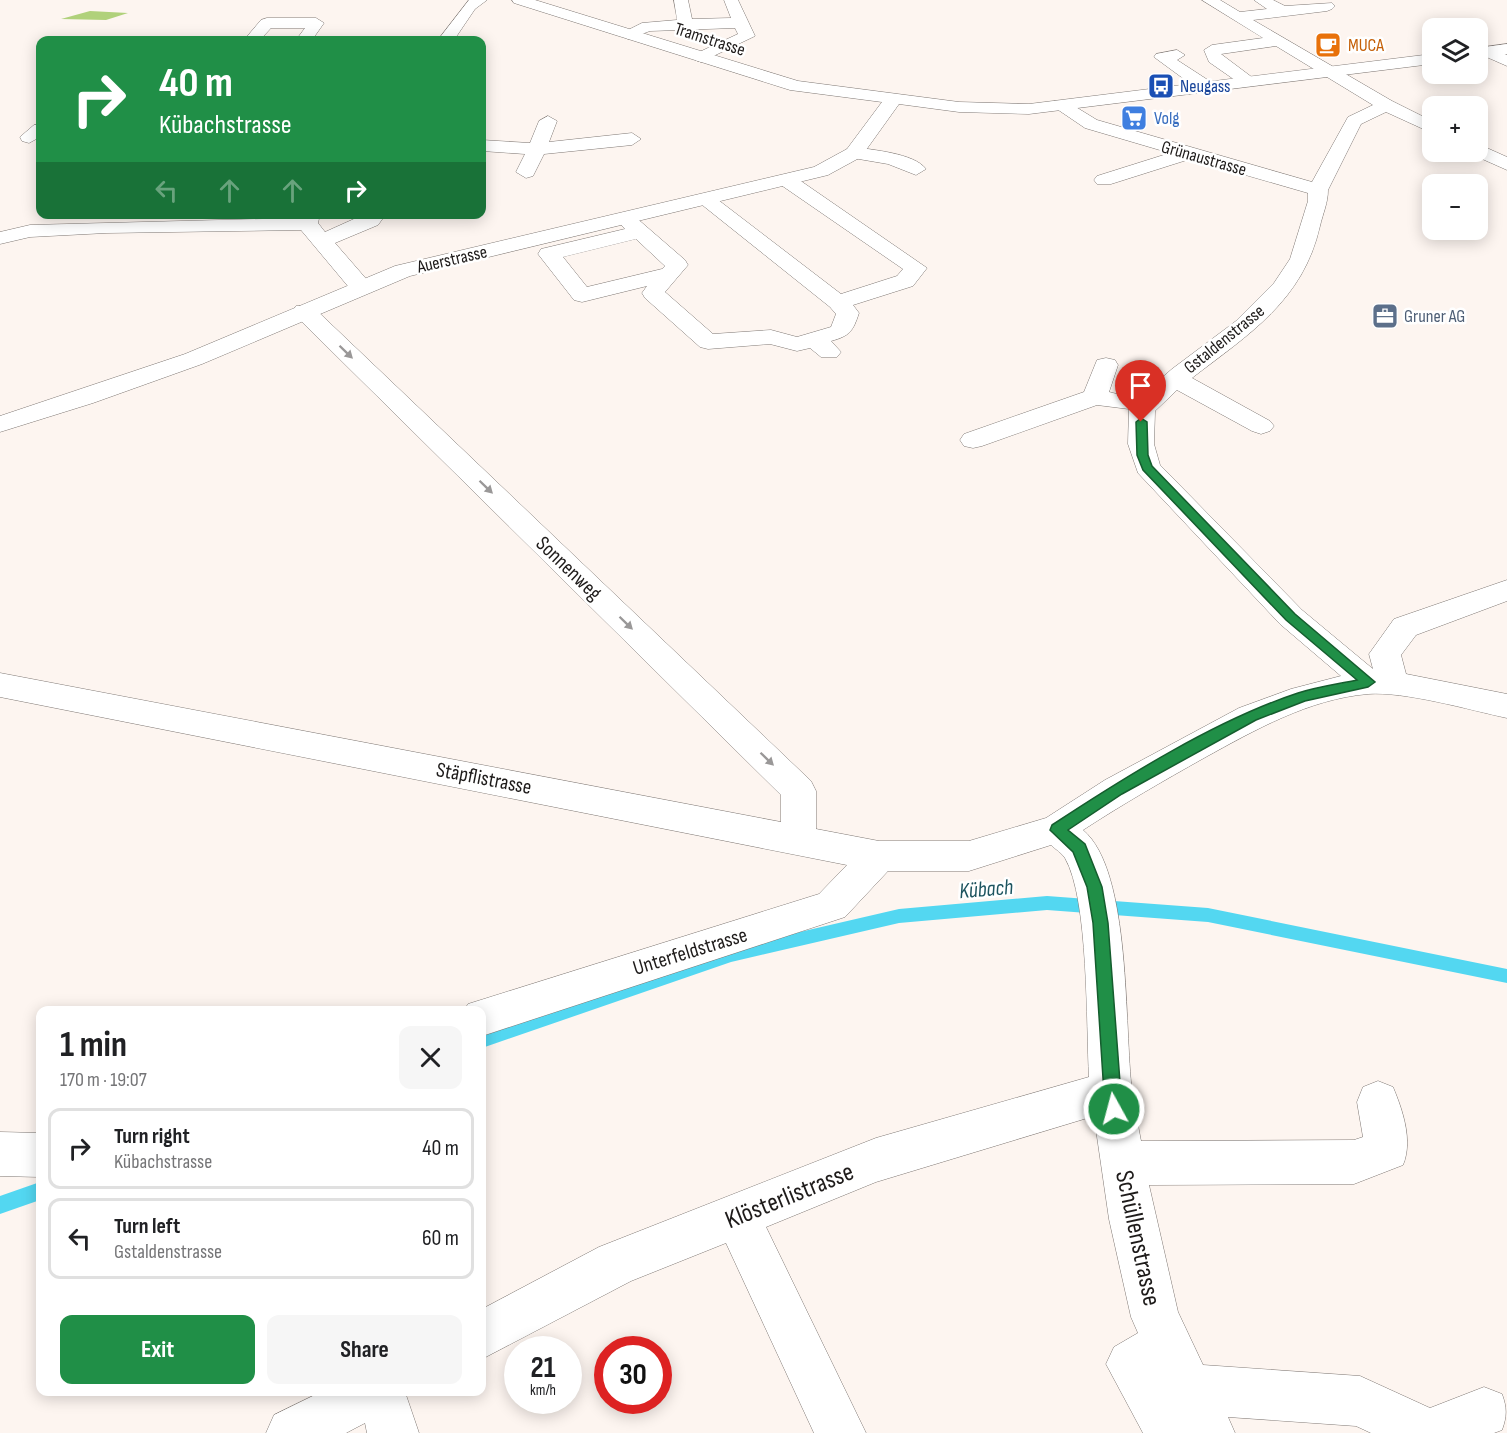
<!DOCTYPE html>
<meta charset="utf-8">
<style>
:root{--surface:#fff;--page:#f6f6f6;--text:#202124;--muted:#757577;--line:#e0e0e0;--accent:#208f47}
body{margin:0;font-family:"Sofia Sans Condensed",sans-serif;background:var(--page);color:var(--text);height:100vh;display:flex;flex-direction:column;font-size:22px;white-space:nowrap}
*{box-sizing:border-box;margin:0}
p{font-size:20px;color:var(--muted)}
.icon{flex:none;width:33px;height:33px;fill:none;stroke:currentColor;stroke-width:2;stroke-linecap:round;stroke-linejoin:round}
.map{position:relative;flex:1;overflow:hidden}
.drawer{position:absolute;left:36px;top:1006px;width:450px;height:390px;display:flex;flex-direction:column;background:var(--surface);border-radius:12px;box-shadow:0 3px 15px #0003}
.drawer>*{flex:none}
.banner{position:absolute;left:36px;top:36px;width:450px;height:183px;border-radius:12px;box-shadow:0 3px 15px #0003;background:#208f47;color:#fff;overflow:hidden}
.tools{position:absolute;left:1422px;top:18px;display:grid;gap:12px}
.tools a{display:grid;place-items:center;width:66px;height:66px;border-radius:12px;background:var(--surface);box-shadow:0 3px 15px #0003;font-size:30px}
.speed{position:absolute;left:504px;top:1336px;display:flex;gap:12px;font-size:30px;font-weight:700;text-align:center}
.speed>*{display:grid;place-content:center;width:78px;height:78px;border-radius:50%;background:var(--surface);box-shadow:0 3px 15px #0003;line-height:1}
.speed small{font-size:15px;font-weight:400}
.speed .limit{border:9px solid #d22;background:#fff;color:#111}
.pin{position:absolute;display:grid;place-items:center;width:51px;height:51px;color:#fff;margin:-62px -26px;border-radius:50% 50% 50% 0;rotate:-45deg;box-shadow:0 0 6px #0007}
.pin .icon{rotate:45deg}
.me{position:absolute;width:66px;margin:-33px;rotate:353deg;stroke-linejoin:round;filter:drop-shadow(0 0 4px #0008)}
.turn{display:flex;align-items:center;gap:21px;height:126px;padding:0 24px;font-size:27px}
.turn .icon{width:78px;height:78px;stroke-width:2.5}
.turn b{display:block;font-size:42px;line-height:51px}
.lanes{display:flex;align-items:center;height:57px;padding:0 24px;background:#0003;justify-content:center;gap:30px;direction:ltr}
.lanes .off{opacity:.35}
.round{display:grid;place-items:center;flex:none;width:63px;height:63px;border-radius:12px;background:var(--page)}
.head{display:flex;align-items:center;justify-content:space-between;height:102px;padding:0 24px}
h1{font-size:36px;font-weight:700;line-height:45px}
.button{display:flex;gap:12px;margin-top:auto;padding:12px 24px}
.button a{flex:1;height:69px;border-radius:12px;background:var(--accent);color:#fff;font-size:24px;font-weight:700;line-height:69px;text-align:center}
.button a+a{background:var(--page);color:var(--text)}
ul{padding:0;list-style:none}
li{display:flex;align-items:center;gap:18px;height:81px;margin:0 12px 9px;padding:0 12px;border:3px solid var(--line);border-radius:12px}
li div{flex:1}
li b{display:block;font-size:22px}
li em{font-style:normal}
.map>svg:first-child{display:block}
</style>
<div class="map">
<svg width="1507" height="1433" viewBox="0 0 1507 1433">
<rect width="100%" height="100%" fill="#fdf5f0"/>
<path fill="#b0d17b" d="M90 11 128 13 106 20 61 19Z"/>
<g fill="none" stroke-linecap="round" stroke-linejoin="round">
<g fill="#53d7f1" fill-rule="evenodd">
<path d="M1047 896 1208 908 1507 969V983L1208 922 1047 910 899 923 731 962 482 1048V1032L731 948 899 909Z"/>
<path d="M40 1182V1200L0 1214V1196Z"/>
</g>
<defs>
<g id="minor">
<path d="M469 0H487L475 9 454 40H438Z"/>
<path d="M674 0H688L692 19 731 18 724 0H738L755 36 701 62 695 60 693 57 695 54 738 34 735 28 650 31 628 39 620 34 642 23 677 20Z"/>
<path d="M1202 0H1220L1240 12 1267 9 1254 0H1273L1285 6 1332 3 1335 6 1332 9 1327 11 1253 20 1392 101 1432 121V133L1386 112 1361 124 1328 190C1328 203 1323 213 1320 226 1303 301 1249 334 1192 378L1270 421 1274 426 1270 431 1261 434 1252 431 1177 390 1155 411 1154 444 1160 465 1302 610 1373 669 1369 654 1394 619 1507 580V601L1416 635 1401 655 1406 674 1507 694V718C1470 710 1404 691 1368 694 1309 699 1255 730 1204 758 1163 781 1123 804 1083 830 1132 871 1124 1029 1132 1091 1134 1108 1138 1124 1141 1141L1354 1140 1363 1137 1357 1102 1363 1087 1378 1081 1393 1087C1403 1111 1413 1141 1403 1165L1354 1184 1149 1185 1178 1312 1203 1365 1360 1376 1430 1408 1484 1387 1502 1394C1507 1408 1507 1416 1502 1430L1494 1433H1371L1356 1426 1228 1417 1235 1433H1143L1106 1364 1114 1347 1138 1333 1131 1317 1109 1219 1094 1116 876 1182 766 1227 866 1433H814L726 1243 631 1281 482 1359V1309L599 1247 876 1138 1089 1077C1086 1025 1089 900 1065 858 1062 853 1055 849 1051 845L969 871H888L845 917 482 1036V1011H464L468 1004 819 894 847 865 0 697V673L781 822V795L296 316 293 311 296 306H312L811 781 816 791V829L879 841H969L1046 818 1105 780 1239 708 1291 689 1341 676 1280 624 1138 473 1128 444 1129 409 1097 405 982 446 973 448 964 446 960 440 964 434 1084 392 1097 360 1106 358 1115 360 1118 365 1109 392 1133 398 1135 401 1172 369 1236 321 1274 283 1290 259 1308 201V193L1190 159 1111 184H1097L1094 180 1097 176 1170 153 1085 128 1051 105 1054 101H1066L1097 120 1312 182 1348 117 1373 105 1276 46 1221 54 1257 81 1248 86 1242 85 1209 62 1204 50 1212 45 1263 38Z"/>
<path d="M267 18H316L324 23 312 40H296L305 28H271L260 40H244L261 20Z"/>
<path d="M1488 47 1507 55V66L1482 55 1480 52Z"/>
<path d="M1177 50 1185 55 1177 60 1211 82 1214 86 1211 90H1199L1154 57 1156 54Z"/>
<path d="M548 116 557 121 549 142 632 133 641 139 632 145 544 154 533 176 526 178 516 172 525 154 482 151V140L530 143 539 121Z"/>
<path d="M40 124V137L29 143 22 141 20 137 34 125Z"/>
<path d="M1478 144 1507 157V170L1471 154 1470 152H1478Z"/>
<path d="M854 147C872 150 914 153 926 169L916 175 888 164 847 157 845 153 847 149Z"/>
<path d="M788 175 795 177 927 268 913 286 853 305 859 313C853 331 850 336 831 341L841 352 837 357H821L810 348 797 351 770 344 708 349 700 347 645 298 642 293 647 286 582 302 574 300 538 254 541 249 625 229 616 219 619 215H633L685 260 688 265 665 292 713 334 771 330 797 337 831 327 836 314 830 307 696 200 699 196H713L841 294 897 276 903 269 781 185 778 181 781 177ZM636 239 665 266 662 269 587 287 563 257Z"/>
<path d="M300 214H320L318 223 325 232 365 214H386L378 225 335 243 368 281 371 286 368 291H352L301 230 106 233 30 237 0 244V232L30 225 299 218Z"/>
<path d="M0 1132 40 1133V1177L0 1176Z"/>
<path d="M321 1392H405L419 1433H367L365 1423 346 1433H266L274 1415Z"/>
</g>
<g id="major">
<path d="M512 0H535L798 81 959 102 1029 104 1432 54V64L1029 114 959 112 899 104 861 157 828 175 410 276 202 364 93 403 0 432V416L185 354 395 266 814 167 847 149 882 102 790 90 514 3Z"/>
<path d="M1507 44V54L1478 58V48Z"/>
</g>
</defs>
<use href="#minor" stroke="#7f7874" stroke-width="1"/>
<use href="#major" stroke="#7f7874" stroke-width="1"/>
<use href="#minor" fill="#fff" fill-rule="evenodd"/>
<use href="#major" fill="#fff" fill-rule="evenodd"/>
</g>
<defs><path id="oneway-solid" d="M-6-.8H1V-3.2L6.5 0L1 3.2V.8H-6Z" transform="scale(1.5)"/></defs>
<g fill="#9a9898">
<use href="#oneway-solid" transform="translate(346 352) rotate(44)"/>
<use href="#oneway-solid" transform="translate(486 487) rotate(44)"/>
<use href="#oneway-solid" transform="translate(626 623) rotate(44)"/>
<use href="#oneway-solid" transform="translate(767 759) rotate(44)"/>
</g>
<path fill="#208f47" stroke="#155d2e" stroke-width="1.5" d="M1141 418 1147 422 1148 455 1152 466 1295 614 1375 682 1368 687 1305 701 1256 720 1122 794 1068 830 1085 844 1102 887 1108 923 1122 1109 1120 1115 1114 1117 1107 1115 1105 1109 1093 923 1087 887 1073 852 1050 830 1052 825C1125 777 1216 720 1298 693 1317 687 1338 684 1357 680L1286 620 1143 470 1137 455 1136 422Z"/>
<defs>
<symbol id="cafe-square" viewBox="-11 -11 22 22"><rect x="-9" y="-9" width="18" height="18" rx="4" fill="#e8710a" stroke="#fff"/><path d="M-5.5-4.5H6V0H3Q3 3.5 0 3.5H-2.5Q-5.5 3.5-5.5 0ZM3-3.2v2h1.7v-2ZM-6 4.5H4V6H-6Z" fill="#fff"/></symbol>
<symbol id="bus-square" viewBox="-11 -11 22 22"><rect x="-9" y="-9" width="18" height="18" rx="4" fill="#1a4fb4" stroke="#fff"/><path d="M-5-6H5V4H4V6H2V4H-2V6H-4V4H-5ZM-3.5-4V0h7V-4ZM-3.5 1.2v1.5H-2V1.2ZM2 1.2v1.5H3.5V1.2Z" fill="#fff"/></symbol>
<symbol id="supermarket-square" viewBox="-11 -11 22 22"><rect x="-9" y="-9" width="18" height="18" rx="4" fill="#3f7fe0" stroke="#fff"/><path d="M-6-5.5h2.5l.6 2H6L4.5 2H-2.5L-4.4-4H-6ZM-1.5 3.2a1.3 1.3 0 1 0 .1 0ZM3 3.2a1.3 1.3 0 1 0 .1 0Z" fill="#fff"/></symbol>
<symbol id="office-square" viewBox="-11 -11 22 22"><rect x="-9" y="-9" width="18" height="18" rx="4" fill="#5c6f8a" stroke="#fff"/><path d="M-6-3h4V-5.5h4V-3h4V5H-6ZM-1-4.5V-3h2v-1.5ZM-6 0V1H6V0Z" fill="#fff"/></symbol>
</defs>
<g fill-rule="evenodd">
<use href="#cafe-square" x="1313" y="30" width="30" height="30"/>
<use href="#bus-square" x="1146" y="71" width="30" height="30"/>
<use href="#supermarket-square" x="1119" y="103" width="30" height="30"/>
<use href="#office-square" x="1370" y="301" width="30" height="30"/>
</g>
<g text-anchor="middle" stroke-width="5" stroke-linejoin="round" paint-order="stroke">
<g font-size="18" fill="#1e1b1a" stroke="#fff">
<text transform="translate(710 39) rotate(18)" y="6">Tramstrasse</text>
<text transform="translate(1204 158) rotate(16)" y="6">Grünaustrasse</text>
<text transform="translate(452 259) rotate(-13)" y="6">Auerstrasse</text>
<text transform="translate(1224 339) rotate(-39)" y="6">Gstaldenstrasse</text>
</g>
<g font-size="18" fill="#c56008" stroke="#fff" text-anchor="start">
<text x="1348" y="51">MUCA</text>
</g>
<g font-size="18" fill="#164399" stroke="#fff" text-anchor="start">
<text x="1180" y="92">Neugass</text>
</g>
<g font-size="18" fill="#366cbe" stroke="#fff" text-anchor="start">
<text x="1154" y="124">Volg</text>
</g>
<g font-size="18" fill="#4e5e75" stroke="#fff" text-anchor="start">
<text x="1404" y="322">Gruner AG</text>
</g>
<g font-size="21" fill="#1e1b1a" stroke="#fff">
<text transform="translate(569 568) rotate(44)" y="7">Sonnenweg</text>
<text transform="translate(484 778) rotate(11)" y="7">Stäpflistrasse</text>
<text transform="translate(690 951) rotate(-17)" y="7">Unterfeldstrasse</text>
</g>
<g font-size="22" font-style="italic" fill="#1d545f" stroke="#fff">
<text transform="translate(986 888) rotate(-5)" y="8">Kübach</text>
</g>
<g font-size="26" fill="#1e1b1a" stroke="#fff">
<text transform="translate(789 1195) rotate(-22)" y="9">Klösterlistrasse</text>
<text transform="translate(1139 1238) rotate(78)" y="9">Schüllenstrasse</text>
</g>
</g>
</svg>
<div class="tools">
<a><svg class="icon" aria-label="layers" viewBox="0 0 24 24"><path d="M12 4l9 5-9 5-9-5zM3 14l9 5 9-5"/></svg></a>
<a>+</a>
<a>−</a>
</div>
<div class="speed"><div>21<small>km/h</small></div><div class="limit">30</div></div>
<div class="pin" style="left:1141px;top:422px;background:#d93025"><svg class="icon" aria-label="arrive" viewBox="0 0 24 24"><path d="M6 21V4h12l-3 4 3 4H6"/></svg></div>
<svg class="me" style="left:1114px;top:1109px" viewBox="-20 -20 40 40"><circle r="17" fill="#208f47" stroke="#fff" stroke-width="3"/><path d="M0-11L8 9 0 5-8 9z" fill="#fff"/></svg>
<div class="banner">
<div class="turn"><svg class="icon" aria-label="right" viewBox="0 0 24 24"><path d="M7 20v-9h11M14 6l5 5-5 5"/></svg><div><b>40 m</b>Kübachstrasse</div></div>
<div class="lanes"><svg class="icon off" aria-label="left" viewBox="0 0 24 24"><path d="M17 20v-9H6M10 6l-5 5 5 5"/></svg><svg class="icon off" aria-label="ahead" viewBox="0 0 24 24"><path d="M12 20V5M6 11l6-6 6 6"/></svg><svg class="icon off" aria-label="ahead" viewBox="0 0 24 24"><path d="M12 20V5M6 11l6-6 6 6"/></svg><svg class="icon" aria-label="right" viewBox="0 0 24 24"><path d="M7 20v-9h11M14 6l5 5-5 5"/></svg></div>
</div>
<section class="drawer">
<div class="head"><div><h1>1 min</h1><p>170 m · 19:07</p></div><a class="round"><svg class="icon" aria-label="close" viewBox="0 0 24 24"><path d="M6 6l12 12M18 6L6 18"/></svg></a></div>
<ul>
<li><svg class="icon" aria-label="right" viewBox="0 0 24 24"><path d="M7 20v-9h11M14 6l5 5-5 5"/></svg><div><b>Turn right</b><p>Kübachstrasse</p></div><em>40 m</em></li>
<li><svg class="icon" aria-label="left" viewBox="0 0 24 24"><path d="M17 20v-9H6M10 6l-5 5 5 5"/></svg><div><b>Turn left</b><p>Gstaldenstrasse</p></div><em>60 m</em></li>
</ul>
<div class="button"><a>Exit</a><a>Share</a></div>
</section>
</div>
